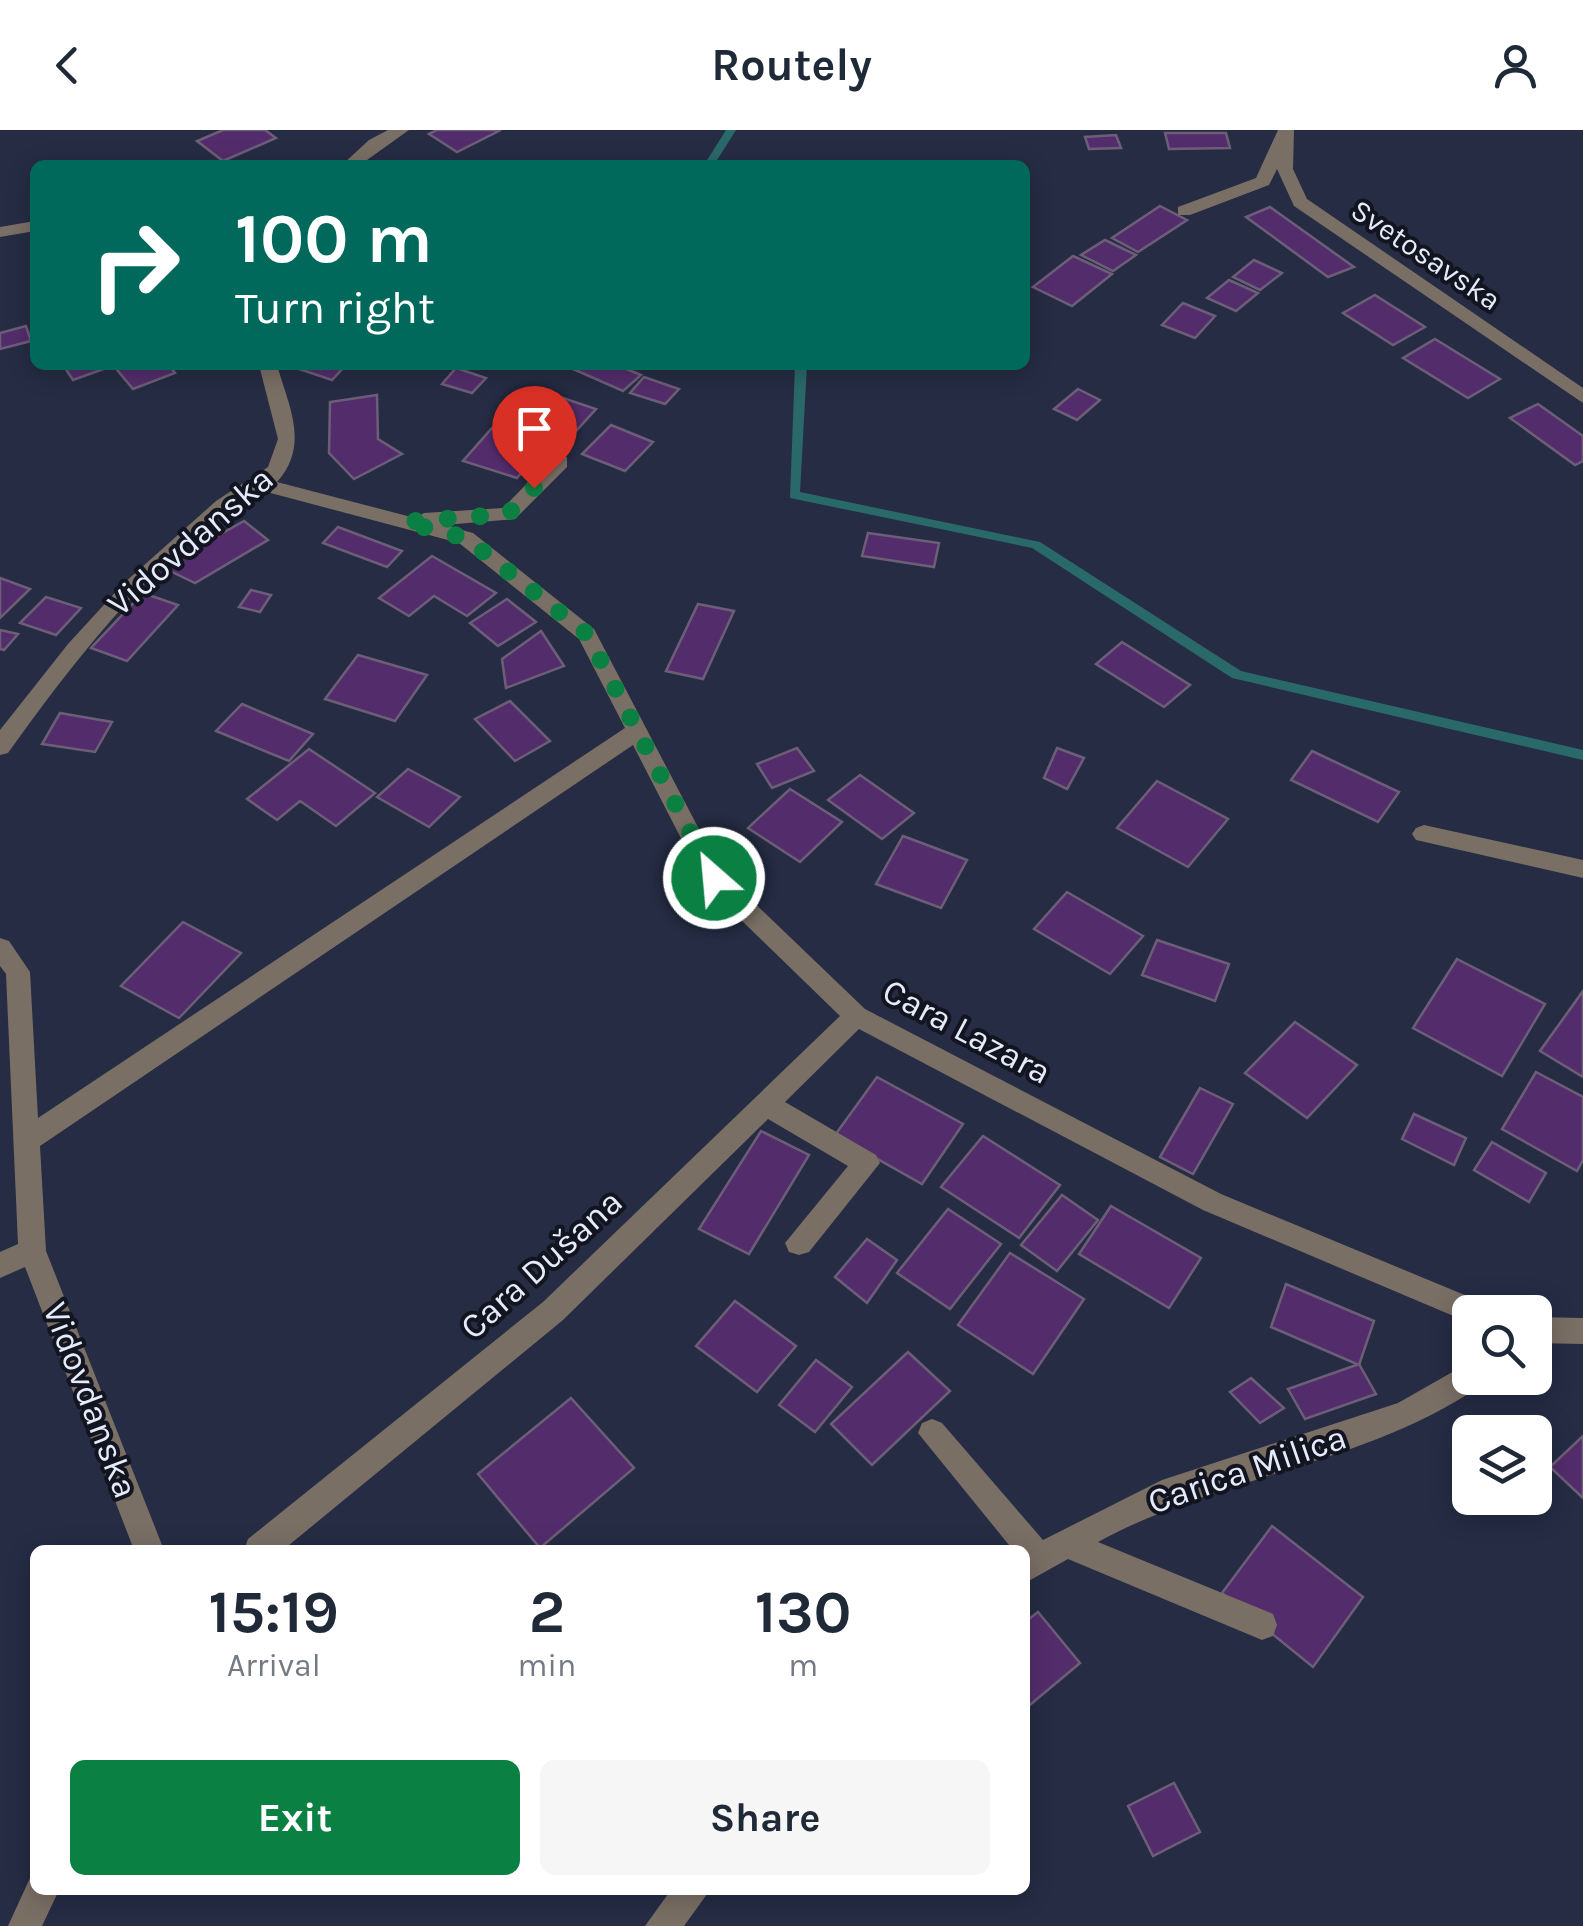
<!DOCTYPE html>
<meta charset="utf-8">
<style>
:root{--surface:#fff;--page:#f6f6f7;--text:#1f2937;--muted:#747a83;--accent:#0b8043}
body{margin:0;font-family:Karla,sans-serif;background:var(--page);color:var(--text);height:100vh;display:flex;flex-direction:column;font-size:38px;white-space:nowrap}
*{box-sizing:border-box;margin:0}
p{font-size:32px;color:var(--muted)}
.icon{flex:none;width:55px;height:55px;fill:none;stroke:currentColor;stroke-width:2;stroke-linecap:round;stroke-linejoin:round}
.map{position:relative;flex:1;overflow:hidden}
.details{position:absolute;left:30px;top:1415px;width:1000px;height:350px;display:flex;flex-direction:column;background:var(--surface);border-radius:15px;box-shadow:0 5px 25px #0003}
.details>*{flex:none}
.top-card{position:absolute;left:30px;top:30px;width:1000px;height:210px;border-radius:15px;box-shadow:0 5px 25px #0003;background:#00695c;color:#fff;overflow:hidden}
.buttons{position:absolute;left:1452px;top:1165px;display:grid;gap:20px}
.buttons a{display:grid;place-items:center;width:100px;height:100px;border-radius:15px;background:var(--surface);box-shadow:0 5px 25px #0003;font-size:50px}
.pin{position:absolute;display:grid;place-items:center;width:85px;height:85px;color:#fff;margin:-102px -42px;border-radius:50% 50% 50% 0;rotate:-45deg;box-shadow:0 0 10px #0007}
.pin .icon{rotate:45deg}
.me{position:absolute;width:110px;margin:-55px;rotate:333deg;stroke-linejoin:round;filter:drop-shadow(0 0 8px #0008)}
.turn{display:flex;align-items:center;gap:35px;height:210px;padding:0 40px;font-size:45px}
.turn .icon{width:130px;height:130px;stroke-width:2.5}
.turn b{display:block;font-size:70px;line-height:85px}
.eta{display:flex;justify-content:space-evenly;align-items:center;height:170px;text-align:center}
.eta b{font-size:60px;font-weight:700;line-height:70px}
.button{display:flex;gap:20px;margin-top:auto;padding:20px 40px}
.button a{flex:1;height:115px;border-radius:15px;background:var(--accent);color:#fff;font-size:40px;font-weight:700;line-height:115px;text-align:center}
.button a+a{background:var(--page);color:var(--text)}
header{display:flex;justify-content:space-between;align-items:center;height:130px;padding:0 40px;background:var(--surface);font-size:45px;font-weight:700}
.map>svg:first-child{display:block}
</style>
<header><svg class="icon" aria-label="back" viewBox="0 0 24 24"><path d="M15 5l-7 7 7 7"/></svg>Routely<svg class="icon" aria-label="person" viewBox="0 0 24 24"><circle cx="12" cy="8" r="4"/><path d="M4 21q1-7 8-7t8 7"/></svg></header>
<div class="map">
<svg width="1583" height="1796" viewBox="0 0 1583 1796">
<rect width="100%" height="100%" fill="#252c44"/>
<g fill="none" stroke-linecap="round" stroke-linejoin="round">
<g fill="#2a696a" fill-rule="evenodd">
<path d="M726 0H736L714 35H704Z"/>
<path d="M795 235H807L800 362 1040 412 1241 541 1583 620V630L1232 548 1032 418 790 368Z"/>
</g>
</g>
<g fill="#532d6b" stroke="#6d5e78" stroke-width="2.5">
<path d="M223 0H265L276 8 223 31 197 11Z"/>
<path d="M437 0H501L457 22 429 4Z"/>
<path d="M1165 3H1226L1230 18 1169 19Z"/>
<path d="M1116 5 1121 18 1089 19 1085 7Z"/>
<path d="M1160 76 1187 90 1138 122 1112 108Z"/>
<path d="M1270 77 1354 137 1328 147 1246 87Z"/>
<path d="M1105 110 1136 125 1113 141 1081 125Z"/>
<path d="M1073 126 1112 144 1072 176 1033 157Z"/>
<path d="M1254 130 1282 143 1260 160 1233 147Z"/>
<path d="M1229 150 1258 163 1236 181 1207 168Z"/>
<path d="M1375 165 1425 197 1393 215 1343 183Z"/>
<path d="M1183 173 1215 186 1195 208 1162 195Z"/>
<path d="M26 196 31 211 0 219V203Z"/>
<path d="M1435 209 1500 249 1468 268 1403 228Z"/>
<path d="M75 235H101L104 239 73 250 65 238Z"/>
<path d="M113 235H169L175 243 133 259Z"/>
<path d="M303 235H346L332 250 299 239Z"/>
<path d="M564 235H617L641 245 623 261Z"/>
<path d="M456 238 486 248 472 263 442 254Z"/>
<path d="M644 247 679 259 665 274 630 263Z"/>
<path d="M1078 259 1100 270 1077 290 1054 279Z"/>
<path d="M377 265 378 309 402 324 354 349 329 323 330 272Z"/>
<path d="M557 266 596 279 566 312 527 299Z"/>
<path d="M1538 274 1583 306V331L1575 335 1510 288Z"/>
<path d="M611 295 653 312 625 341 582 324Z"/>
<path d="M492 298 545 314 517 348 463 331Z"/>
<path d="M244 391 268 410 195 453 162 437Z"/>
<path d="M338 397 402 421 387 437 323 413Z"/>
<path d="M868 403 939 413 934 437 862 426Z"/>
<path d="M432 426 496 463 467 486 434 466 409 486 379 468Z"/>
<path d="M0 448 30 459 0 488Z"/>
<path d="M251 460 271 465 260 482 239 477Z"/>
<path d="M143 463 178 475 127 531 91 518Z"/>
<path d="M46 467 81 478 56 505 20 493Z"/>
<path d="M507 469 536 492 498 516 470 493Z"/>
<path d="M698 474 734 481 703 549 666 541Z"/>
<path d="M0 500 18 504 4 520 0 519Z"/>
<path d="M541 501 564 536 506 558 502 529Z"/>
<path d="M1122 512 1190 555 1164 577 1096 534Z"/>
<path d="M358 525 427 545 395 591 325 569Z"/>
<path d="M510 571 550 611 515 631 475 589Z"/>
<path d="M242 574 313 604 289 631 216 601Z"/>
<path d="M60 583 112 592 95 622 42 614Z"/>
<path d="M797 618 814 641 772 658 757 634Z"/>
<path d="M1057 618 1084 628 1067 659 1044 648Z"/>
<path d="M309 619 375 663 336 696 300 671 277 690 247 669Z"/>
<path d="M1312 621 1399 662 1378 692 1291 650Z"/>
<path d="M408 639 460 667 429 697 377 667Z"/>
<path d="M860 645 914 683 882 709 828 670Z"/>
<path d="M1157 651 1228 689 1188 737 1117 698Z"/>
<path d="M790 659 842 692 800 732 748 698Z"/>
<path d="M903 706 967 730 941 778 876 754Z"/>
<path d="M1067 762 1143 806 1110 844 1034 799Z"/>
<path d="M183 792 241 823 179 888 121 856Z"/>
<path d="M1157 810 1229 834 1215 871 1142 845Z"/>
<path d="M1457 829 1545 874 1502 946 1413 898Z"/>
<path d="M1583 861V947L1540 921Z"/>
<path d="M1295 892 1357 935 1307 988 1245 943Z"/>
<path d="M1536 942 1583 967V1030L1577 1041 1502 999Z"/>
<path d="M877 947 963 994 922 1054 835 1005Z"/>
<path d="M1200 958 1233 974 1193 1044 1160 1027Z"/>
<path d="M1414 984 1466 1008 1454 1035 1402 1009Z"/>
<path d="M761 1001 809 1025 749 1124 699 1099Z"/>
<path d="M983 1006 1060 1055 1019 1108 941 1057Z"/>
<path d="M1492 1012 1546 1043 1529 1072 1474 1040Z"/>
<path d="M1062 1065 1098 1090 1057 1141 1021 1115Z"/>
<path d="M1111 1076 1201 1128 1169 1178 1079 1124Z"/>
<path d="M948 1079 1001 1114 950 1179 897 1143Z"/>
<path d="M867 1109 897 1130 867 1173 835 1147Z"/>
<path d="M1010 1123 1084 1169 1033 1244 958 1195Z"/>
<path d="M1286 1154 1374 1191 1359 1235 1271 1197Z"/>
<path d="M735 1171 796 1216 757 1262 696 1216Z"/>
<path d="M908 1222 950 1261 872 1335 831 1294Z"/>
<path d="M816 1230 852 1257 815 1302 779 1275Z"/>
<path d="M1359 1234 1376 1264 1305 1289 1288 1259Z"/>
<path d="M1251 1248 1284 1278 1260 1293 1230 1262Z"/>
<path d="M571 1268 634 1338 540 1418 478 1344Z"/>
<path d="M1583 1306V1368L1550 1337Z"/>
<path d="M1272 1396 1363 1467 1313 1537 1222 1463Z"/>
<path d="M1038 1482 1080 1533 1025 1579V1492Z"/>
<path d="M1174 1653 1200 1702 1153 1726 1128 1676Z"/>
</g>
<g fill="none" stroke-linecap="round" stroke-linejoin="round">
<g fill="#7a6f65" fill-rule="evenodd">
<path d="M388 0H409L360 35H342L369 10Z"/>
<path d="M1278 0H1294L1293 39 1307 69 1583 258V273L1294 76 1277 39 1269 55 1190 85H1178V77L1256 48Z"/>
<path d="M35 91V101L0 107V97Z"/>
<path d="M259 235H277C289 277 310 315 277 352L415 388 424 383 503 378 553 327H567V337L515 389 444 395 473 403 594 499 721 741 865 879 1221 1064 1484 1173 1488 1182H1470V1193L1203 1080 859 899 785 972 876 1025 880 1033 809 1122 799 1125 789 1122 785 1113 848 1036 768 989 563 1190 283 1420H244L248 1409 543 1172 840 886 705 755 633 615 40 1016 46 1121 164 1420H134L25 1137 0 1148V1122L18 1114 6 844 0 836V808L9 811 30 842 38 988 625 598 579 509 459 413 263 361C162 415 74 531 8 623L0 625V600L68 514 123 454 216 371 268 337 278 309Z"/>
<path d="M1424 695 1583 730V748L1416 710 1412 704 1416 698Z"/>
<path d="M1535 1187 1583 1188V1214L1535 1213Z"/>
<path d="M1470 1232V1248H1484L1480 1256C1365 1335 1220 1345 1098 1412L1273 1484 1277 1495 1273 1506 1262 1510 1068 1429 1025 1453V1420H1013L918 1303 922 1293 932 1289 942 1293 1043 1410 1162 1350 1398 1273Z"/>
<path d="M35 1746V1760H59L42 1796H8L30 1748Z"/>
<path d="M671 1760H710L684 1796H645Z"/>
</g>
</g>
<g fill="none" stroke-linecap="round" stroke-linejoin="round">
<path stroke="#0b8043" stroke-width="18" stroke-dasharray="0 32.4" d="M534 358 508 384 404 392 466 408 587 504 714 748"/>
</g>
<g text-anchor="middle" stroke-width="8" stroke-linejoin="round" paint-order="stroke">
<g font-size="30" fill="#e6ebfb" stroke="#121520">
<text transform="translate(1426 125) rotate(34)" y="10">Svetosavska</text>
</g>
<g font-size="35" fill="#e6ebfb" stroke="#121520">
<text transform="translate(190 411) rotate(-41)" y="12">Vidovdanska</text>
<text transform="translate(967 901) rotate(28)" y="12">Cara Lazara</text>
<text transform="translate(541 1134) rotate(-42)" y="12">Cara Dušana</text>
<text transform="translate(91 1270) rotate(69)" y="12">Vidovdanska</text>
<text transform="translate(1247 1339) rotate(-19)" y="12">Carica Milica</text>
</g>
</g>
</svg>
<div class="buttons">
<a><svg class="icon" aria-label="search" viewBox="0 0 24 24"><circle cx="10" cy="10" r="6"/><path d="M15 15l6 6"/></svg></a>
<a><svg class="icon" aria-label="layers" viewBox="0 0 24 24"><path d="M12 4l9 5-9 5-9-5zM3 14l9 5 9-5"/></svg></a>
</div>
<div class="pin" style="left:534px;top:358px;background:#d93025"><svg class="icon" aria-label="arrive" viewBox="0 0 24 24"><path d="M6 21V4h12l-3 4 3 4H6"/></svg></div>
<svg class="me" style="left:714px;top:748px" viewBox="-20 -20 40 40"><circle r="17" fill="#0b8043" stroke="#fff" stroke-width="3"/><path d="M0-11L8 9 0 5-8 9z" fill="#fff"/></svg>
<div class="top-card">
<div class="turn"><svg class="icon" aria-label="right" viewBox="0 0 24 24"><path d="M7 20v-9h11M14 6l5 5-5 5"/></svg><div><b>100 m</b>Turn right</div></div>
</div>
<section class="details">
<div class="eta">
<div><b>15:19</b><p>Arrival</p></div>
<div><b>2</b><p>min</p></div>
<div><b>130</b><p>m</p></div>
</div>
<div class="button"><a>Exit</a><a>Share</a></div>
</section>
</div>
